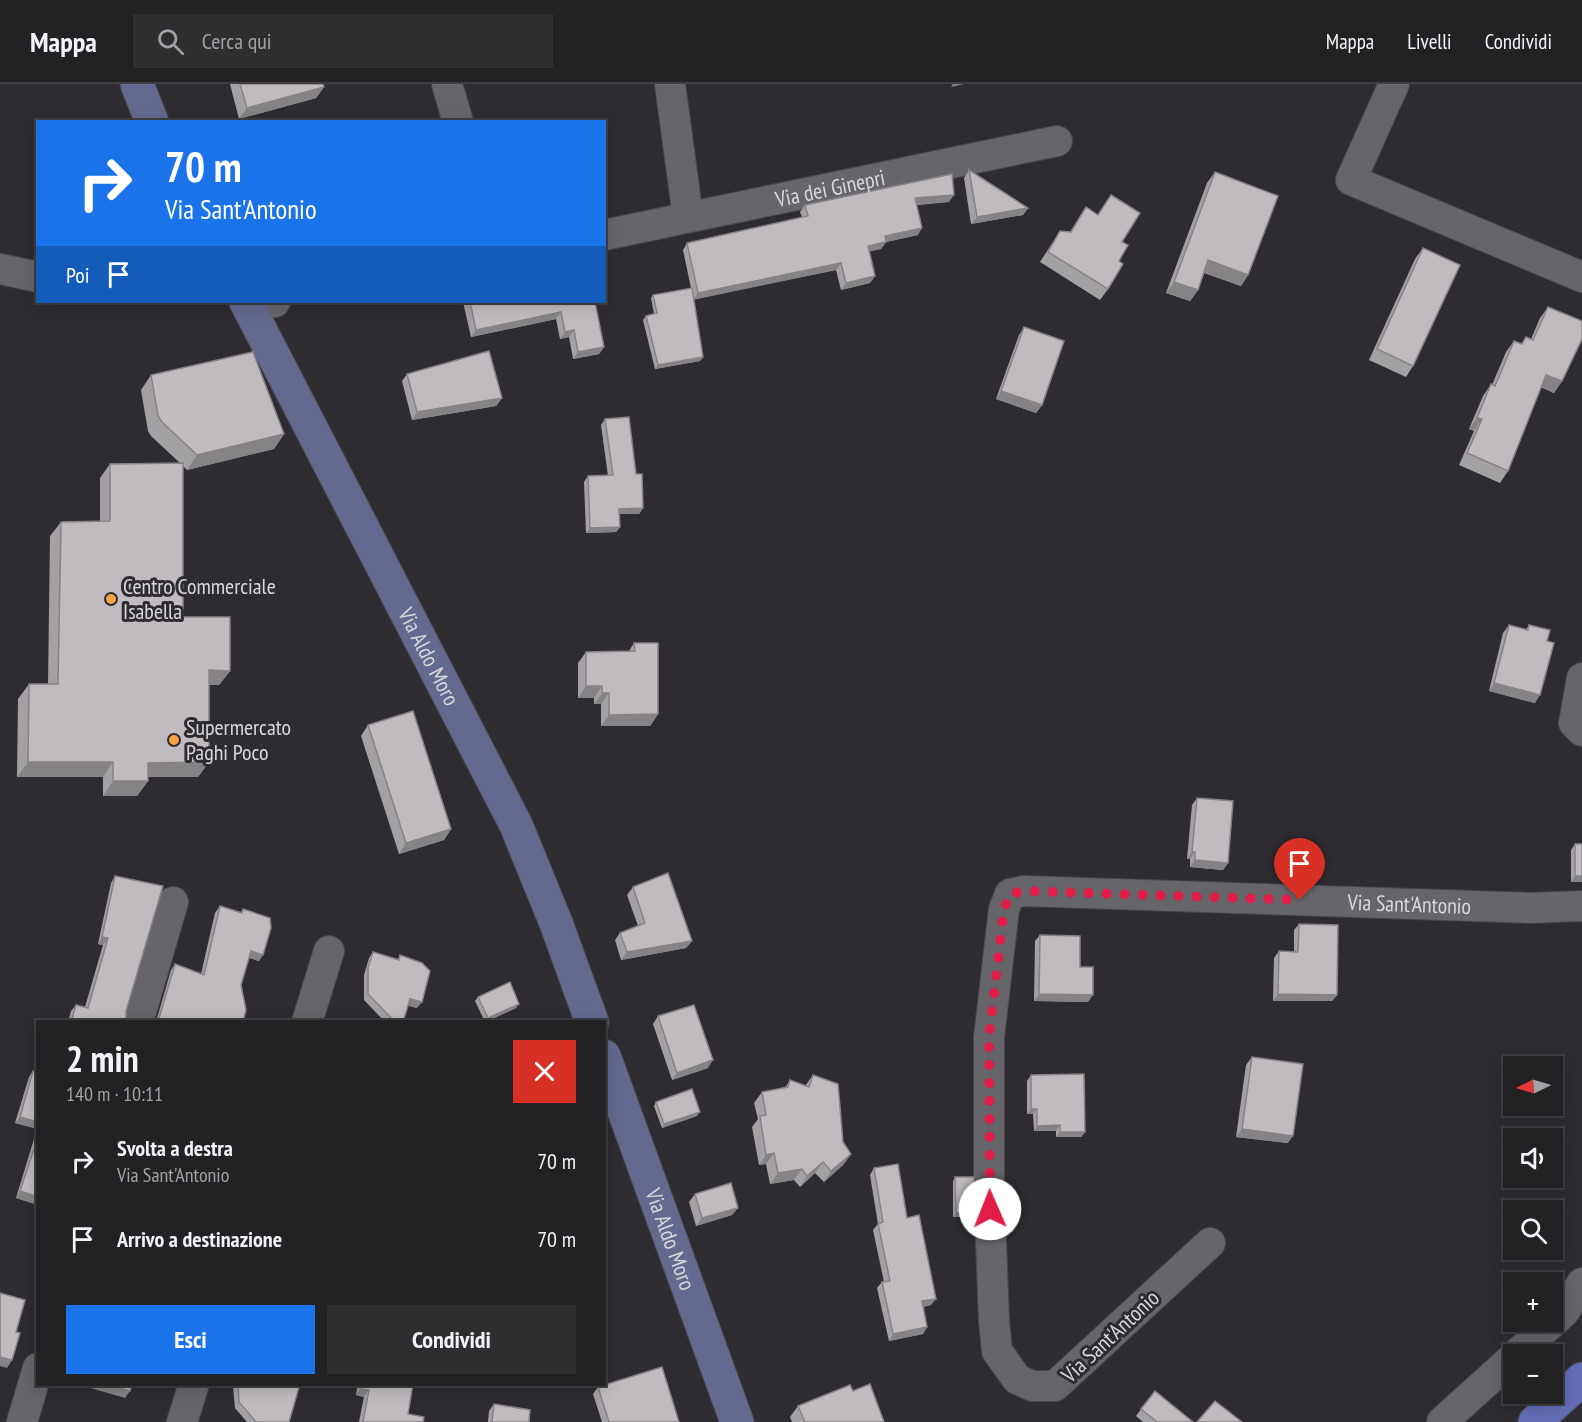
<!DOCTYPE html>
<html lang="it">
<meta charset="utf-8">
<style>
:root{--surface:#222124;--page:#2e2e31;--text:#f1f3f6;--muted:#a2a3a6;--line:#3f3e41;--accent:#1a73e8}
body{margin:0;font-family:"PT Sans Narrow",sans-serif;background:var(--page);color:var(--text);height:100vh;display:flex;flex-direction:column;font-size:22px;white-space:nowrap}
*{box-sizing:border-box;margin:0}
p{font-size:20px;color:var(--muted)}
.icon{flex:none;width:33px;height:33px;fill:none;stroke:currentColor;stroke-width:2;stroke-linecap:round;stroke-linejoin:round}
.map{position:relative;flex:1;overflow:hidden}
.side{position:absolute;left:36px;top:936px;width:570px;height:366px;display:flex;flex-direction:column;background:var(--surface);border-radius:0px;box-shadow:0 3px 15px #0003,0 0 0 2px var(--line)}
.side>*{flex:none}
.hud{position:absolute;left:36px;top:36px;width:570px;height:183px;border-radius:0px;box-shadow:0 3px 15px #0003,0 0 0 2px var(--line);background:#1a73e8;color:#fff;overflow:hidden}
.needle{width:39px;rotate:265deg}
.buttons{position:absolute;left:1503px;top:972px;display:grid;gap:12px}
.buttons a{display:grid;place-items:center;width:60px;height:60px;border-radius:0px;background:var(--surface);box-shadow:0 3px 15px #0003,0 0 0 2px var(--line);font-size:30px}
.pin{position:absolute;display:grid;place-items:center;width:51px;height:51px;color:#fff;margin:-62px -26px;border-radius:50% 50% 50% 0;rotate:-45deg;box-shadow:0 0 6px #0007}
.pin .icon{rotate:45deg}
.me{position:absolute;width:66px;margin:-33px;rotate:359deg;stroke-linejoin:round;filter:drop-shadow(0 0 4px #0008)}
.turn{display:flex;align-items:center;gap:21px;height:126px;padding:0 30px;font-size:27px}
.turn .icon{width:78px;height:78px;stroke-width:2.5}
.turn b{display:block;font-size:42px;line-height:51px}
.then{display:flex;align-items:center;height:57px;padding:0 30px;background:#0003;gap:12px;font-size:22px}
.round{display:grid;place-items:center;flex:none;width:63px;height:63px;border-radius:0px;background:var(--page)}
.headline{display:flex;align-items:center;justify-content:space-between;height:102px;padding:0 30px}
h1{font-size:36px;font-weight:700;line-height:45px}
.primary-button{display:flex;gap:12px;margin-top:auto;padding:12px 30px}
.primary-button a{flex:1;height:69px;border-radius:0px;background:var(--accent);color:#fff;font-size:24px;font-weight:700;line-height:69px;text-align:center}
.primary-button a+a{background:var(--page);color:var(--text)}
ul{padding:0;list-style:none}
li{display:flex;align-items:center;gap:18px;height:78px;padding:0 30px}
li div{flex:1}
li b{display:block;font-size:22px}
li em{font-style:normal}
header{display:flex;align-items:center;gap:36px;box-sizing:border-box;height:84px;padding:0 30px;background:var(--surface);border-bottom:2px solid var(--line)}
header strong{font-size:28px}
nav{display:flex;gap:33px;margin-inline-start:auto;font-size:21px}
.search{width:420px;height:54px;background:var(--page);display:flex;align-items:center;gap:15px;box-sizing:border-box;padding:0 21px;border-radius:0px;color:var(--muted);font-size:22px}
.map>svg:first-child{display:block}
</style>
<header>
<strong>Mappa</strong>
<div class="search"><svg class="icon" aria-label="search" viewBox="0 0 24 24"><circle cx="10" cy="10" r="6"/><path d="M15 15l6 6"/></svg>Cerca qui</div>
<nav><a>Mappa</a><a>Livelli</a><a>Condividi</a></nav>
</header>
<div class="map">
<svg width="1582" height="1338" viewBox="0 0 1582 1338">
<rect width="100%" height="100%" fill="#2e2c30"/>
<g fill="none" stroke-linecap="round" stroke-linejoin="round">
<defs>
<g id="street">
<path d="M447 0 458 38"/>
<path d="M670 0 688 133"/>
<path d="M1394 0 1351 96 1582 193"/>
<path id="s1" d="M604 151 1057 57"/>
<path d="M0 185 38 193"/>
<path d="M249 222 275 218"/>
<path d="M1582 594 1574 639 1582 647"/>
<path d="M138 938 173 818"/>
<path d="M307 938 329 867"/>
<path id="s2" d="M1210 1159 1055 1302H1032L1017 1295 997 1267 994 1237 989 1103V953L1004 825 1010 810 1024 807 1530 824 1582 822"/>
<path d="M1517 1270 1564 1228 1582 1199"/>
<path d="M22 1338 38 1284"/>
<path d="M182 1338 194 1300"/>
<path d="M1442 1338 1514 1273"/>
</g>
<g id="secondary">
<path d="M137 0 152 38"/>
<path id="s3" d="M246 218 516 741 556 839 592 938"/>
<path id="s4" d="M604 972 737 1338"/>
</g>
<path id="primary" d="M1535 1338 1582 1295"/>
</defs>
<use href="#street" stroke="#49484b" stroke-width="32"/>
<use href="#secondary" stroke="#49484b" stroke-width="35"/>
<use href="#primary" stroke="#49484b" stroke-width="35"/>
<use href="#street" stroke="#666569" stroke-width="30"/>
<use href="#secondary" stroke="#646990" stroke-width="33"/>
<use href="#primary" stroke="#636db6" stroke-width="33"/>
</g>
<g fill="#a4a1a4">
<path d="M230 0H323L324 3 316 14 239 35Z"/>
<path d="M969 86 1028 124 1023 131 971 140 964 94Z"/>
<path d="M1215 88 1248 191 1241 202 1204 189 1198 206 1190 217 1166 209 1207 99Z"/>
<path d="M1111 111 1122 158 1119 177 1108 205 1100 216 1040 178 1060 147 1070 148 1086 123 1098 131Z"/>
<path d="M949 118 917 121 918 151 886 158 881 165 869 167 875 192 870 199 841 206 836 186 694 215 703 273 700 277 655 285 643 236 646 232 654 230 651 214 653 211 691 204 683 166 687 159 802 133 800 128 805 121Z"/>
<path d="M1423 164 1413 282 1406 293 1369 276 1415 175Z"/>
<path d="M463 218H595L604 263 599 270 573 275 569 253 560 255 556 235 471 253Z"/>
<path d="M1548 223 1562 297 1554 309 1541 303 1508 387 1500 399 1459 381 1474 347 1469 345 1483 312 1491 300 1492 301 1506 268 1514 257 1521 260 1526 253 1531 255 1540 234Z"/>
<path d="M1024 243 1042 321 1036 329 996 315 1019 251Z"/>
<path d="M407 290 502 314 496 322 412 336 402 297Z"/>
<path d="M151 291 284 350 274 365 187 386 183 382V533L230 587 219 601H209V678L198 693H148V697L137 712H103V693H17L18 615 29 600H48L50 452 61 438 100 437V394L110 380 180 379 151 352 148 347 141 306Z"/>
<path d="M605 335 636 390 643 424 639 430H620V443L616 448 586 449 584 398 588 392H608L601 341Z"/>
<path d="M1509 541 1526 546 1529 541 1547 557 1535 619 1489 607 1503 549Z"/>
<path d="M634 559 658 630 650 642H601V620H594V614H578V579L586 568 629 567Z"/>
<path d="M368 641 451 745 444 756 399 770 361 652Z"/>
<path d="M1197 714 1228 779 1223 786 1190 783V775H1187L1192 721Z"/>
<path d="M1575 760 1582 798H1571V766Z"/>
<path d="M115 792 126 927V935L127 938H68L71 927 76 921 85 923 103 861 98 860 111 799Z"/>
<path d="M633 803 692 857 686 864 621 876 615 856 620 849 638 842 627 811Z"/>
<path d="M220 822 241 828 243 825 259 877 249 874 241 901 243 938H156L171 886 175 880 201 890 215 829Z"/>
<path d="M1299 840 1337 911 1332 917H1273L1274 874 1279 867 1294 868V846Z"/>
<path d="M1040 851 1080 883 1088 918 1034 917 1035 857Z"/>
<path d="M373 868 398 875 400 871 417 924 407 921 403 938H385L364 916V891L369 874Z"/>
<path d="M478 913 516 924 485 938 475 917Z"/>
<path d="M658 932 708 984 672 996 653 940Z"/>
<path d="M1252 973 1288 1059 1236 1053 1246 981Z"/>
<path d="M33 987 38 1045 15 1039 29 993Z"/>
<path d="M813 991 843 1058 851 1070 843 1081 824 1098 815 1089 800 1103 794 1096 770 1100 766 1080 759 1081 752 1043 758 1035 754 1019 762 1008 785 1004 790 996 805 1002Z"/>
<path d="M1031 991 1085 1048 1081 1053H1056V1047H1034L1033 1030H1027V997Z"/>
<path d="M656 1018 697 1032 662 1044 654 1022Z"/>
<path d="M38 1051V1121L16 1114 34 1055Z"/>
<path d="M874 1084 907 1134 931 1221 923 1223 927 1243 923 1250 889 1257 877 1204 882 1198H884L873 1146 878 1140 870 1091Z"/>
<path d="M955 1093 973 1132 953 1133V1097Z"/>
<path d="M695 1110 738 1124 732 1131 696 1142 689 1118Z"/>
<path d="M234 1300H300L289 1338H247L235 1324 233 1303Z"/>
<path d="M358 1300H413L408 1330 423 1338H359L364 1313 356 1311Z"/>
<path d="M598 1303 679 1338H602L593 1310Z"/>
<path d="M853 1307 884 1338H792L790 1333 798 1322Z"/>
<path d="M494 1320 529 1338H488L489 1327Z"/>
<path d="M1141 1325 1193 1338H1143L1136 1332Z"/>
</g>
<g fill="#868386">
<path d="M953 0H964L951 3Z"/>
<path d="M324 3 316 14 239 35 247 24Z"/>
<path d="M954 111 949 118 910 121 915 114Z"/>
<path d="M1028 124 1023 131 971 140 977 133Z"/>
<path d="M922 144 918 151 886 158 881 165 863 169 868 162 885 152Z"/>
<path d="M1208 176 1248 191 1241 202 1200 187Z"/>
<path d="M841 179 836 186 693 216 698 209Z"/>
<path d="M875 192 870 199 841 206 846 199Z"/>
<path d="M1174 198 1198 206 1190 217 1166 209Z"/>
<path d="M561 228 556 235 471 253 476 246Z"/>
<path d="M574 246 569 253 560 255 565 248Z"/>
<path d="M604 263 599 270 573 275 578 268Z"/>
<path d="M703 273 700 277 655 285 658 281Z"/>
<path d="M1546 291 1562 297 1554 309 1538 302Z"/>
<path d="M1001 307 1042 321 1036 329 996 315Z"/>
<path d="M502 314 496 322 412 336 417 328Z"/>
<path d="M1477 334 1482 335 1474 347 1469 345Z"/>
<path d="M284 350 274 365 187 386 197 371Z"/>
<path d="M643 424 639 430H616L619 425Z"/>
<path d="M620 443 616 448 586 449 590 444Z"/>
<path d="M209 586 230 587 219 601H198Z"/>
<path d="M1494 599 1540 611 1535 619 1489 607Z"/>
<path d="M586 602H602L594 614H578Z"/>
<path d="M602 609H609L601 620H594Z"/>
<path d="M658 630 650 642H601L609 631Z"/>
<path d="M28 678H113L103 693H17Z"/>
<path d="M209 678 198 693H137L148 679Z"/>
<path d="M113 697H148L137 712H103Z"/>
<path d="M451 745 444 756 399 770 406 759Z"/>
<path d="M1192 768H1195L1190 775H1187Z"/>
<path d="M1195 776 1228 779 1223 786 1190 783Z"/>
<path d="M1575 792H1582V798H1571Z"/>
<path d="M102 853 108 854 103 861 98 860Z"/>
<path d="M692 857 686 864 621 876 627 868Z"/>
<path d="M251 867 263 871 259 877 246 873Z"/>
<path d="M1039 910 1093 911 1088 918 1034 917Z"/>
<path d="M1278 910 1337 911 1332 917H1273Z"/>
<path d="M410 915 422 918 417 924 405 921Z"/>
<path d="M519 920 516 924 486 938 488 934Z"/>
<path d="M713 976 708 984 672 996 677 989Z"/>
<path d="M1031 1025H1037L1033 1030H1027Z"/>
<path d="M700 1028 697 1032 662 1044 664 1040Z"/>
<path d="M20 1033 38 1038V1045L15 1039Z"/>
<path d="M1060 1041 1056 1047H1034L1037 1042Z"/>
<path d="M1242 1045 1293 1052 1288 1059 1236 1053Z"/>
<path d="M1060 1048H1085L1081 1053H1056Z"/>
<path d="M774 1069 766 1080 759 1081 766 1071Z"/>
<path d="M851 1070 843 1081 824 1098 831 1087Z"/>
<path d="M823 1078 815 1089 800 1103 807 1092Z"/>
<path d="M802 1085 794 1096 770 1100 778 1089Z"/>
<path d="M20 1107 38 1113V1121L16 1114Z"/>
<path d="M738 1124 732 1131 696 1142 702 1134Z"/>
<path d="M956 1129H976L973 1132 953 1133Z"/>
<path d="M936 1215 931 1221 918 1224 922 1217Z"/>
<path d="M927 1243 923 1250 889 1257 893 1250Z"/>
<path d="M0 1273 12 1276 7 1284 0 1282Z"/>
<path d="M88 1300H106L130 1307 125 1314 87 1303Z"/>
<path d="M360 1305 369 1306 364 1313 356 1311Z"/>
</g>
<g fill="#bfbbbf" stroke="#868386" stroke-width="1.5">
<path d="M240 0H323L324 3 247 24Z"/>
<path d="M969 86 1028 124 977 133Z"/>
<path d="M1215 88 1278 112 1248 191 1208 176 1198 206 1174 198Z"/>
<path d="M952 90 954 111 915 114 922 144 885 152 886 158 868 162 875 192 846 199 841 179 698 209 687 159 808 132 805 121Z"/>
<path d="M1111 111 1140 129 1122 158 1128 161 1119 177 1123 180 1108 205 1048 168 1060 147 1071 148 1086 123 1098 131Z"/>
<path d="M1423 164 1460 181 1413 282 1377 265Z"/>
<path d="M692 204 703 273 658 281 646 232 657 229 653 211Z"/>
<path d="M470 218H595L604 263 578 268 574 246 565 248 561 228 476 246Z"/>
<path d="M1548 223 1582 237V255L1562 297 1546 291 1508 387 1467 369 1482 335 1477 334 1491 300 1495 302 1514 257 1522 260 1526 253 1533 256Z"/>
<path d="M1024 243 1064 257 1042 321 1001 307Z"/>
<path d="M489 267 502 314 417 328 407 290Z"/>
<path d="M253 268 284 350 197 371 162 338 158 332 151 291Z"/>
<path d="M629 333 636 390H642L643 424 619 425 620 443 590 444 588 392 613 391 605 335Z"/>
<path d="M183 379V533H230V587L209 586V678L148 679V697H113V678H28L29 600H58L61 438 110 437V380Z"/>
<path d="M1509 541 1528 546 1529 541 1550 546 1547 557 1554 559 1540 611 1494 599Z"/>
<path d="M634 559H658V630L609 631V609H602V602H586V568L635 567Z"/>
<path d="M413 627 451 745 406 759 368 641Z"/>
<path d="M1197 714 1233 717 1228 779 1195 776V768H1192Z"/>
<rect x="1575" y="760" width="7" height="32"/>
<path d="M668 789 692 857 627 868 620 849 645 839 633 803Z"/>
<path d="M115 792 163 802 126 927V935L127 938H71L76 921 88 924 108 854 102 853Z"/>
<path d="M220 822 242 829 243 825 270 834 271 844 263 871 251 867 241 901 246 926 243 938H158L175 880 204 891Z"/>
<path d="M1299 840 1338 841 1337 911 1278 910 1279 867 1298 868Z"/>
<path d="M1040 851 1080 852V883H1093V911L1039 910Z"/>
<path d="M373 868 399 876 400 871 422 879 430 887 422 918 410 915 403 938H395L368 910V884Z"/>
<path d="M510 898 519 920 488 934 478 913Z"/>
<path d="M694 921 713 976 677 989 658 932Z"/>
<path d="M1252 973 1303 980 1293 1052 1242 1045Z"/>
<path d="M33 987 38 988V1038L20 1033Z"/>
<path d="M1084 990 1085 1048H1060V1041L1037 1042V1025H1031V991Z"/>
<path d="M813 991 838 1000 843 1058 851 1070 831 1087 823 1078 807 1092 802 1085 778 1089 774 1069 766 1071 760 1032 766 1031 762 1008 788 1003 790 996 809 1003Z"/>
<path d="M692 1005 700 1028 664 1040 656 1018Z"/>
<path d="M38 1053V1113L20 1107Z"/>
<path d="M898 1080 907 1134 919 1131 936 1215 922 1217 927 1243 893 1250 882 1198 890 1197 878 1140 883 1138 874 1084Z"/>
<path d="M955 1093H974L976 1129H956Z"/>
<path d="M731 1099 738 1124 702 1134 695 1110Z"/>
<path d="M0 1209 25 1216 16 1248 20 1249 12 1276 0 1273Z"/>
<path d="M662 1283 679 1338H609L598 1303Z"/>
<path d="M106 1300H132L130 1307Z"/>
<path d="M238 1300H300L289 1338H256L239 1318Z"/>
<path d="M361 1300H413L408 1330 424 1333 423 1338H363L369 1306 360 1305Z"/>
<path d="M870 1300 884 1338H805L798 1322 850 1301 853 1307Z"/>
<path d="M1155 1307 1193 1338H1157L1141 1325Z"/>
<path d="M1215 1317 1242 1338H1197Z"/>
<path d="M494 1320 530 1326 529 1338H492Z"/>
</g>
<g fill="none" stroke-linecap="round" stroke-linejoin="round">
<path stroke="#e11d48" stroke-width="10" stroke-dasharray="0 18" d="M990 1125 989 953 1004 825 1010 810 1024 807 1300 816"/>
</g>
<g fill="#f4a344" stroke="#2e2c30" stroke-width="2">
<circle cx="111" cy="515" r="6"/>
<circle cx="174" cy="656" r="6"/>
</g>
<g text-anchor="middle" stroke-width="6" stroke-linejoin="round" paint-order="stroke">
<g font-size="22" fill="#d9d8db" stroke="#2e2c30">
<text dy="8" stroke="none"><textPath href="#s1" startOffset="231">Via dei Ginepri</textPath></text>
<text dy="8" stroke="none"><textPath href="#s3" startOffset="399">Via Aldo Moro</textPath></text>
<text dy="8" stroke="none"><textPath href="#s2" startOffset="1144">Via Sant'Antonio</textPath></text>
<text dy="8" stroke="none"><textPath href="#s4" startOffset="195">Via Aldo Moro</textPath></text>
<text transform="translate(1110 1252) rotate(-43)" y="8">Via Sant'Antonio</text>
</g>
<g font-size="22" fill="#d9d8db" stroke="#2e2c30" text-anchor="start">
<text x="123" y="510">Centro Commerciale<tspan x="123" dy="25">Isabella</tspan></text>
<text x="186" y="651">Supermercato<tspan x="186" dy="25">Paghi Poco</tspan></text>
</g>
</g>
</svg>
<div class="buttons">
<a><svg class="needle" viewBox="-14 -14 28 28"><path d="M0-13l5 13h-10z" fill="#e53935"/><path d="M0 13l5-13h-10z" fill="#a2a3a6"/></svg></a>
<a><svg class="icon" aria-label="sound" viewBox="0 0 24 24"><path d="M4 9h4l5-4v14l-5-4H4zM17 9q2 3 0 6"/></svg></a>
<a><svg class="icon" aria-label="search" viewBox="0 0 24 24"><circle cx="10" cy="10" r="6"/><path d="M15 15l6 6"/></svg></a>
<a>+</a>
<a>−</a>
</div>
<div class="pin" style="left:1300px;top:816px;background:#d93025"><svg class="icon" aria-label="arrive" viewBox="0 0 24 24"><path d="M6 21V4h12l-3 4 3 4H6"/></svg></div>
<svg class="me" style="left:990px;top:1125px" viewBox="-20 -20 40 40"><circle r="19" fill="#fff"/><path d="M0-13L10 11 0 6-10 11z" fill="#e11d48"/></svg>
<div class="hud">
<div class="turn"><svg class="icon" aria-label="right" viewBox="0 0 24 24"><path d="M7 20v-9h11M14 6l5 5-5 5"/></svg><div><b>70 m</b>Via Sant'Antonio</div></div>
<div class="then">Poi<svg class="icon" aria-label="arrive" viewBox="0 0 24 24"><path d="M6 21V4h12l-3 4 3 4H6"/></svg></div>
</div>
<section class="side">
<div class="headline"><div><h1>2 min</h1><p>140 m · 10:11</p></div><a class="round" style="background:#d93025;color:#fff"><svg class="icon" aria-label="close" viewBox="0 0 24 24"><path d="M6 6l12 12M18 6L6 18"/></svg></a></div>
<ul>
<li><svg class="icon" aria-label="right" viewBox="0 0 24 24"><path d="M7 20v-9h11M14 6l5 5-5 5"/></svg><div><b>Svolta a destra</b><p>Via Sant'Antonio</p></div><em>70 m</em></li>
<li><svg class="icon" aria-label="arrive" viewBox="0 0 24 24"><path d="M6 21V4h12l-3 4 3 4H6"/></svg><div><b>Arrivo a destinazione</b></div><em>70 m</em></li>
</ul>
<div class="primary-button"><a>Esci</a><a>Condividi</a></div>
</section>
</div>
